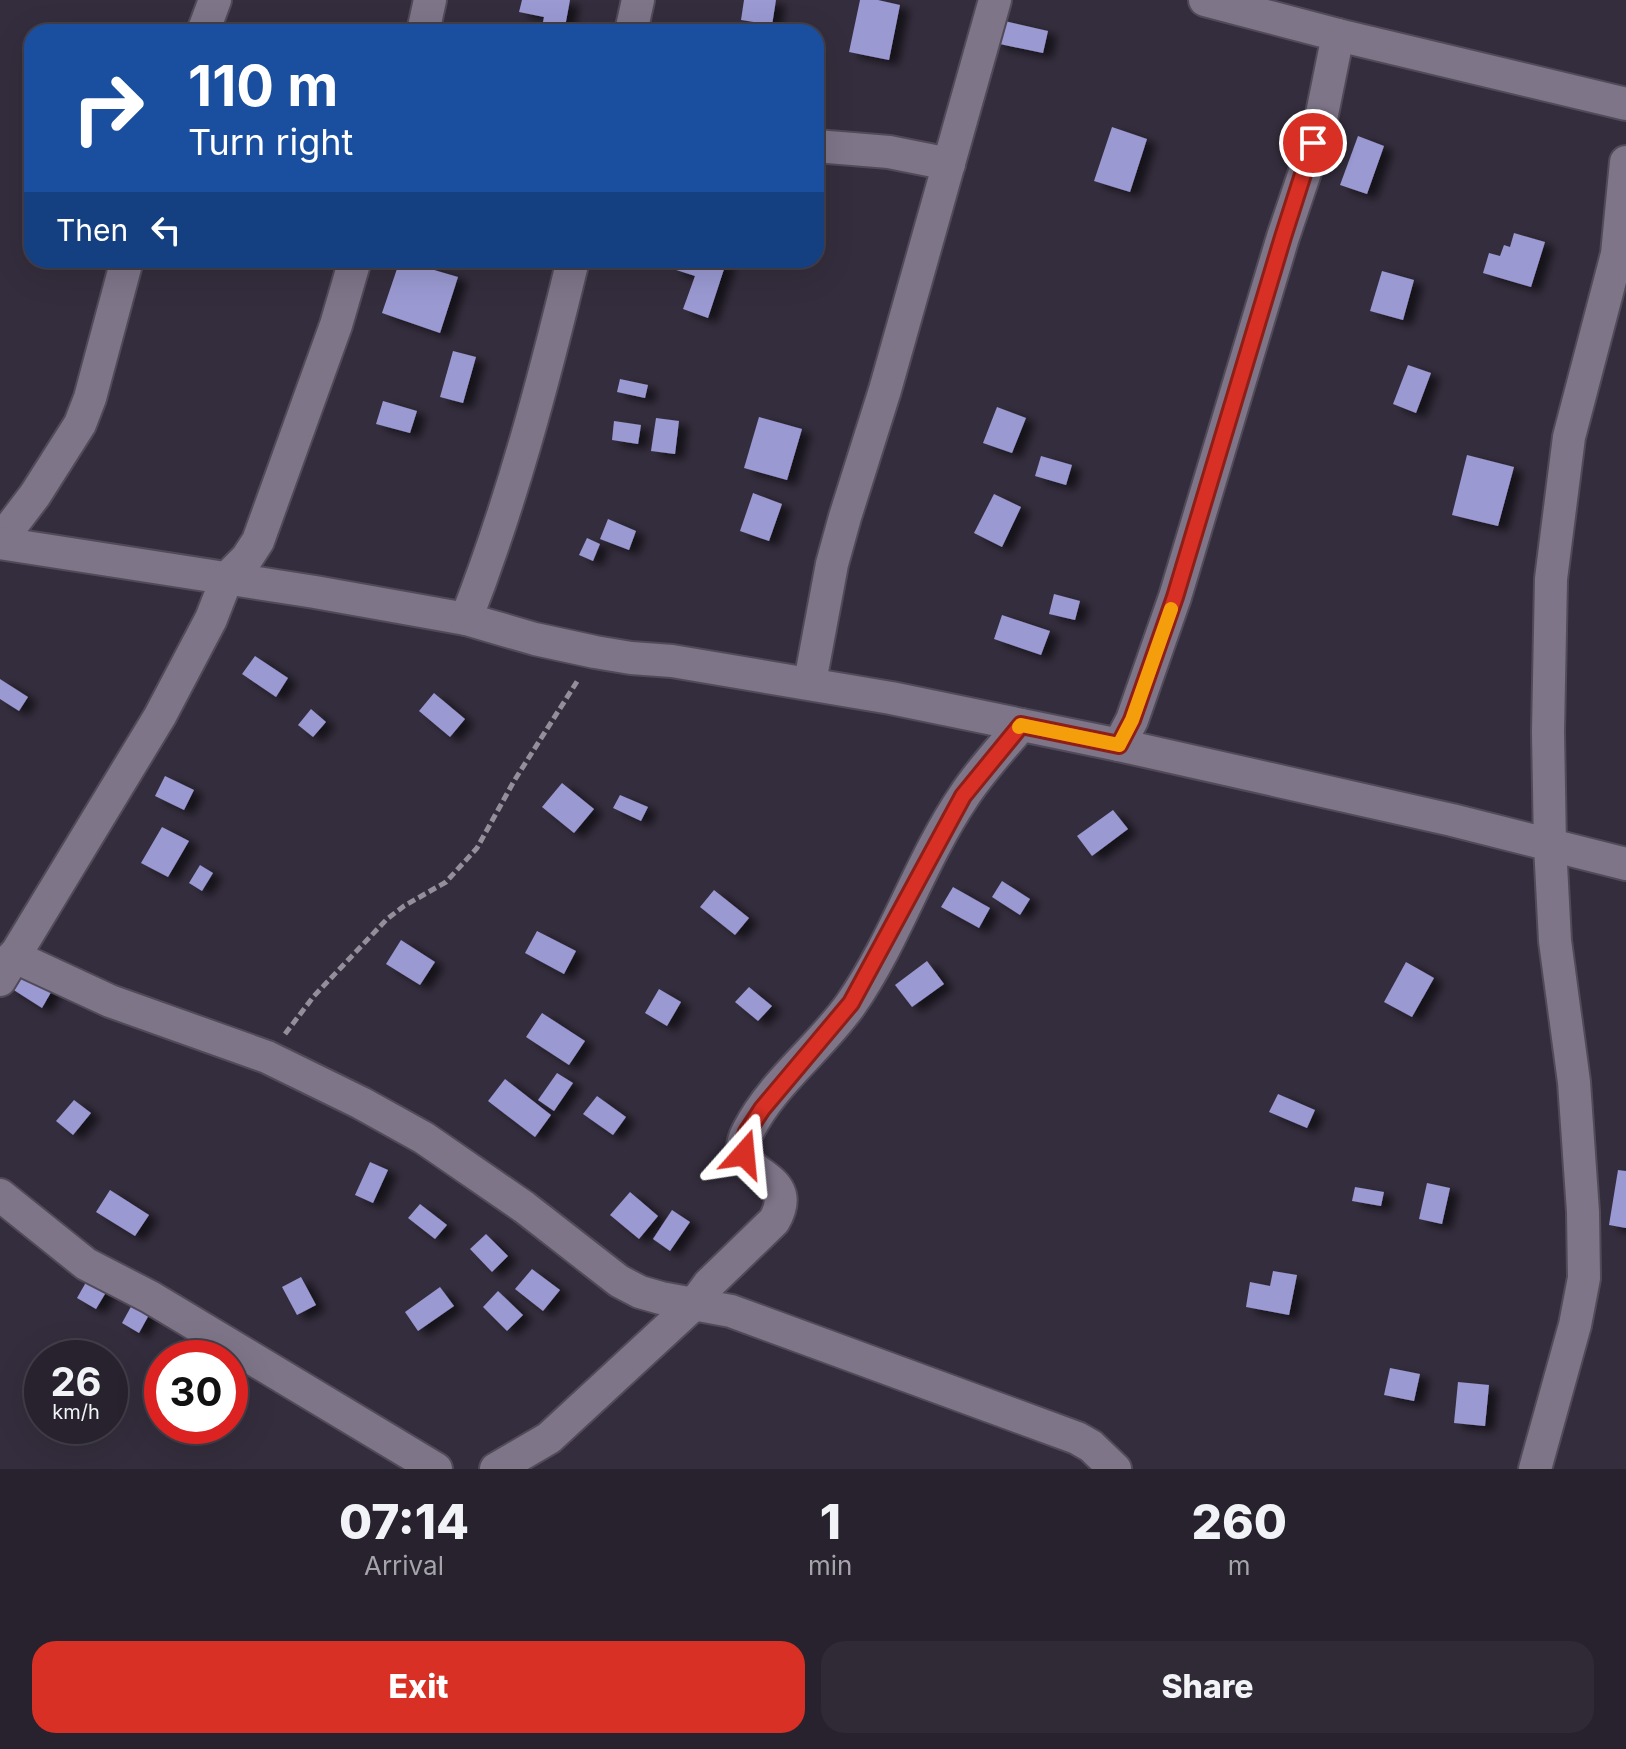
<!DOCTYPE html>
<style>
:root{--surface:#27222e;--page:#2f2a36;--text:#f1f3f6;--muted:#a4a4aa;--line:#433f4a;--accent:#d93025}
body{margin:0;font-family:Inter,sans-serif;background:var(--page);color:var(--text);height:100vh;display:flex;flex-direction:column;font-size:30px;white-space:nowrap}
*{box-sizing:border-box;margin:0}
p{font-size:26px;color:var(--muted)}
.icon{flex:none;width:44px;height:44px;fill:none;stroke:currentColor;stroke-width:2;stroke-linecap:round;stroke-linejoin:round}
.map{position:relative;height:1469px;overflow:hidden}
.drawer{display:flex;flex-direction:column;background:var(--surface);flex:1}
.drawer>*{flex:none}
.hud{position:absolute;left:24px;top:24px;width:800px;height:244px;border-radius:24px;box-shadow:0 8px 32px #0002,0 0 0 2px var(--line);background:#1a4fa0;color:#fff;overflow:hidden}
.speed{position:absolute;left:24px;top:1340px;display:flex;gap:16px;font-size:40px;font-weight:700;text-align:center}
.speed>*{display:grid;place-content:center;width:104px;height:104px;border-radius:50%;background:var(--surface);box-shadow:0 8px 32px #0002,0 0 0 2px var(--line);line-height:1}
.speed small{font-size:20px;font-weight:400}
.speed .limit{border:12px solid #d22;background:#fff;color:#111}
.pin{position:absolute;display:grid;place-items:center;width:68px;height:68px;color:#fff;margin:-34px;border:4px solid #fff;border-radius:50%;box-shadow:0 2px 8px #0007}
.me{position:absolute;width:88px;margin:-44px;rotate:18deg;stroke-linejoin:round;filter:drop-shadow(0 0 6px #0008)}
.turn{display:flex;align-items:center;gap:28px;height:168px;padding:0 32px;font-size:36px}
.turn .icon{width:104px;height:104px;stroke-width:2.5}
.turn b{display:block;font-size:56px;line-height:68px}
.then{display:flex;align-items:center;height:76px;padding:0 32px;background:#0003;gap:16px;font-size:30px}
.eta{display:flex;justify-content:space-evenly;align-items:center;height:136px;text-align:center}
.eta b{font-size:48px;font-weight:800;line-height:56px}
.action{display:flex;gap:16px;margin-top:auto;padding:16px 32px}
.action a{flex:1;height:92px;border-radius:24px;background:var(--accent);color:#fff;font-size:32px;font-weight:800;line-height:92px;text-align:center}
.action a+a{background:var(--page);color:var(--text)}
.map>svg:first-child{display:block}
</style>
<div class="map">
<svg width="1626" height="1469" viewBox="0 0 1626 1469">
<defs>
<filter id="shadow"><feDropShadow dx="9" dy="5" stdDeviation="4" flood-color="#0009"/></filter>
</defs>
<rect width="100%" height="100%" fill="#342d3d"/>
<g fill="#9a99d2" filter="url(#shadow)">
<path d="M522 0H570L564 32H541L544 17 519 12Z"/>
<path d="M744 0H776L772 25 741 20Z"/>
<path d="M860 0H878L900 5 889 60 849 52Z"/>
<path d="M1000 20 1048 31 1043 53 995 43Z"/>
<path d="M1112 127 1147 139 1130 192 1094 181Z"/>
<path d="M1358 136 1384 146 1367 194 1340 185Z"/>
<path d="M1514 233 1545 242 1531 287 1483 273 1489 253 1500 256 1504 245 1510 247Z"/>
<path d="M400 260 458 277 440 333 382 313Z"/>
<path d="M676 260H727L708 318 683 309 695 276 673 269Z"/>
<path d="M1382 271 1414 280 1403 320 1370 311Z"/>
<path d="M453 351 476 357 463 403 440 397Z"/>
<path d="M1408 365 1431 373 1416 413 1393 404Z"/>
<path d="M620 379 648 385 645 398 617 392Z"/>
<path d="M383 401 417 411 410 433 376 424Z"/>
<path d="M997 407 1026 418 1012 453 983 443Z"/>
<path d="M759 417 802 429 787 480 744 468Z"/>
<path d="M656 418 679 421 675 454 651 451Z"/>
<path d="M614 421 641 425 638 444 612 440Z"/>
<path d="M1467 455 1514 467 1498 526 1452 515Z"/>
<path d="M1041 456 1072 465 1066 485 1035 476Z"/>
<path d="M753 493 782 504 769 541 740 531Z"/>
<path d="M994 494 1021 507 1002 547 974 533Z"/>
<path d="M608 519 636 531 629 550 600 539Z"/>
<path d="M587 538 600 544 593 561 579 555Z"/>
<path d="M1054 594 1080 601 1075 620 1049 614Z"/>
<path d="M1002 615 1050 631 1041 655 994 639Z"/>
<path d="M255 656 288 678 276 697 242 674Z"/>
<path d="M0 679 28 697 19 711 0 699Z"/>
<path d="M434 693 465 719 450 737 419 711Z"/>
<path d="M311 709 326 722 313 737 298 725Z"/>
<path d="M165 776 194 790 184 810 155 796Z"/>
<path d="M562 783 594 809 574 833 542 807Z"/>
<path d="M620 795 648 807 641 821 613 808Z"/>
<path d="M1113 810 1128 829 1092 856 1077 836Z"/>
<path d="M162 827 189 841 168 877 141 863Z"/>
<path d="M200 865 213 873 202 891 189 883Z"/>
<path d="M1002 881 1030 899 1020 915 992 897Z"/>
<path d="M953 887 990 908 979 928 941 907Z"/>
<path d="M714 890 749 918 735 935 700 907Z"/>
<path d="M537 931 576 951 564 974 525 953Z"/>
<path d="M401 940 435 962 420 985 386 964Z"/>
<path d="M927 961 944 984 912 1007 895 985Z"/>
<path d="M1406 962 1434 978 1412 1017 1384 1002Z"/>
<path d="M21 967 54 987 42 1008 9 987Z"/>
<path d="M749 987 772 1006 758 1021 735 1002Z"/>
<path d="M659 989 681 1002 667 1026 645 1013Z"/>
<path d="M542 1013 585 1041 569 1065 526 1037Z"/>
<path d="M557 1073 573 1083 554 1111 538 1100Z"/>
<path d="M505 1079 551 1115 535 1137 488 1101Z"/>
<path d="M1278 1094 1315 1110 1307 1128 1269 1112Z"/>
<path d="M597 1096 626 1117 613 1135 583 1114Z"/>
<path d="M74 1100 91 1113 73 1135 56 1121Z"/>
<path d="M370 1162 388 1170 373 1203 355 1195Z"/>
<path d="M1618 1170 1626 1171V1228L1609 1225Z"/>
<path d="M1427 1183 1450 1188 1442 1224 1419 1219Z"/>
<path d="M1355 1187 1384 1192 1381 1206 1352 1201Z"/>
<path d="M110 1190 149 1215 135 1236 96 1212Z"/>
<path d="M630 1192 658 1216 639 1239 610 1215Z"/>
<path d="M420 1204 447 1225 435 1239 408 1218Z"/>
<path d="M672 1210 690 1222 670 1251 653 1239Z"/>
<path d="M486 1234 508 1256 492 1272 470 1249Z"/>
<path d="M532 1269 560 1290 543 1311 515 1289Z"/>
<path d="M1273 1271 1297 1275 1289 1315 1246 1307 1250 1282 1270 1286Z"/>
<path d="M89 1277 108 1289 96 1309 77 1298Z"/>
<path d="M301 1277 316 1305 297 1315 282 1287Z"/>
<path d="M440 1287 454 1306 418 1331 405 1312Z"/>
<path d="M498 1291 523 1315 507 1331 483 1307Z"/>
<path d="M133 1303 150 1313 139 1333 122 1323Z"/>
<path d="M1390 1368 1420 1374 1414 1401 1384 1395Z"/>
<path d="M1458 1382 1489 1385 1485 1426 1454 1423Z"/>
</g>
<g fill="none" stroke-linecap="round" stroke-linejoin="round">
<defs>
<g id="minor">
<path d="M1205 0 1338 35 1626 104"/>
<path d="M203 32 215 0"/>
<path d="M423 32 430 0"/>
<path d="M631 32 638 0"/>
<path d="M816 146 889 152 949 164"/>
<path d="M0 541 35 495 80 424 90 398 127 260"/>
<path d="M0 543 315 592 466 619 535 639 595 652 631 658 672 661 891 698 1119 745 1452 820 1626 864"/>
<path d="M466 619C512 501 543 384 573 260"/>
<path d="M810 682 832 564 845 517 885 390 995 0"/>
<path d="M1119 745 1132 720 1175 597 1283 237 1305 172 1322 114 1338 35"/>
<path d="M13 956 110 1001 267 1057 361 1103 424 1138 524 1207 619 1281 640 1292 661 1298 731 1311 1077 1438 1091 1446 1115 1469"/>
<path d="M0 980 160 716 211 619 227 578 247 558 258 541 336 325 355 260"/>
<path d="M0 1195 86 1264 150 1297 436 1469"/>
<path d="M496 1469 549 1438 695 1303 709 1284 774 1221C804 1169 722 1180 748 1131 773 1082 820 1048 851 1004 896 939 920 861 964 796 980 771 1002 748 1021 725"/>
<path d="M1535 1469 1575 1325 1584 1278 1583 1212 1574 1082 1555 941 1550 845 1548 732 1551 579 1569 437 1617 254 1626 162"/>
</g>
</defs>
<use href="#minor" stroke="#514b59" stroke-width="36"/>
<path stroke="#948e9b" stroke-width="5" stroke-dasharray="8 4" stroke-linecap="butt" d="M285 1034 314 996 387 919 404 906 446 882 477 848 514 781 578 680"/>
<use href="#minor" stroke="#7e7589" stroke-width="32"/>
</g>
<g fill="none" stroke-linecap="round" stroke-linejoin="round">
<defs>
<path id="route" d="M744 1154 743 1143 747 1132 762 1109 851 1003 963 796 1021 725 1119 745 1132 720 1175 597 1283 237 1313 143"/>
</defs>
<use href="#route" stroke="#8d1f18" stroke-width="20"/>
<use href="#route" stroke="#d93025" stroke-width="14"/>
<path stroke="#f59e0b" stroke-width="14" d="M1019 727 1021 725 1119 745 1132 720 1171 609"/>
</g>
</svg>
<div class="speed"><div>26<small>km/h</small></div><div class="limit">30</div></div>
<div class="pin" style="left:1313px;top:143px;background:#d93025"><svg class="icon" aria-label="arrive" viewBox="0 0 24 24"><path d="M6 21V4h12l-3 4 3 4H6"/></svg></div>
<svg class="me" style="left:744px;top:1154px" viewBox="-20 -20 40 40"><path d="M0-17L14 15 0 8-14 15z" fill="#d93025" stroke="#fff" stroke-width="4"/></svg>
<div class="hud">
<div class="turn"><svg class="icon" aria-label="right" viewBox="0 0 24 24"><path d="M7 20v-9h11M14 6l5 5-5 5"/></svg><div><b>110 m</b>Turn right</div></div>
<div class="then">Then<svg class="icon" aria-label="left" viewBox="0 0 24 24"><path d="M17 20v-9H6M10 6l-5 5 5 5"/></svg></div>
</div>
</div>
<section class="drawer">
<div class="eta">
<div><b>07:14</b><p>Arrival</p></div>
<div><b>1</b><p>min</p></div>
<div><b>260</b><p>m</p></div>
</div>
<div class="action"><a>Exit</a><a>Share</a></div>
</section>
